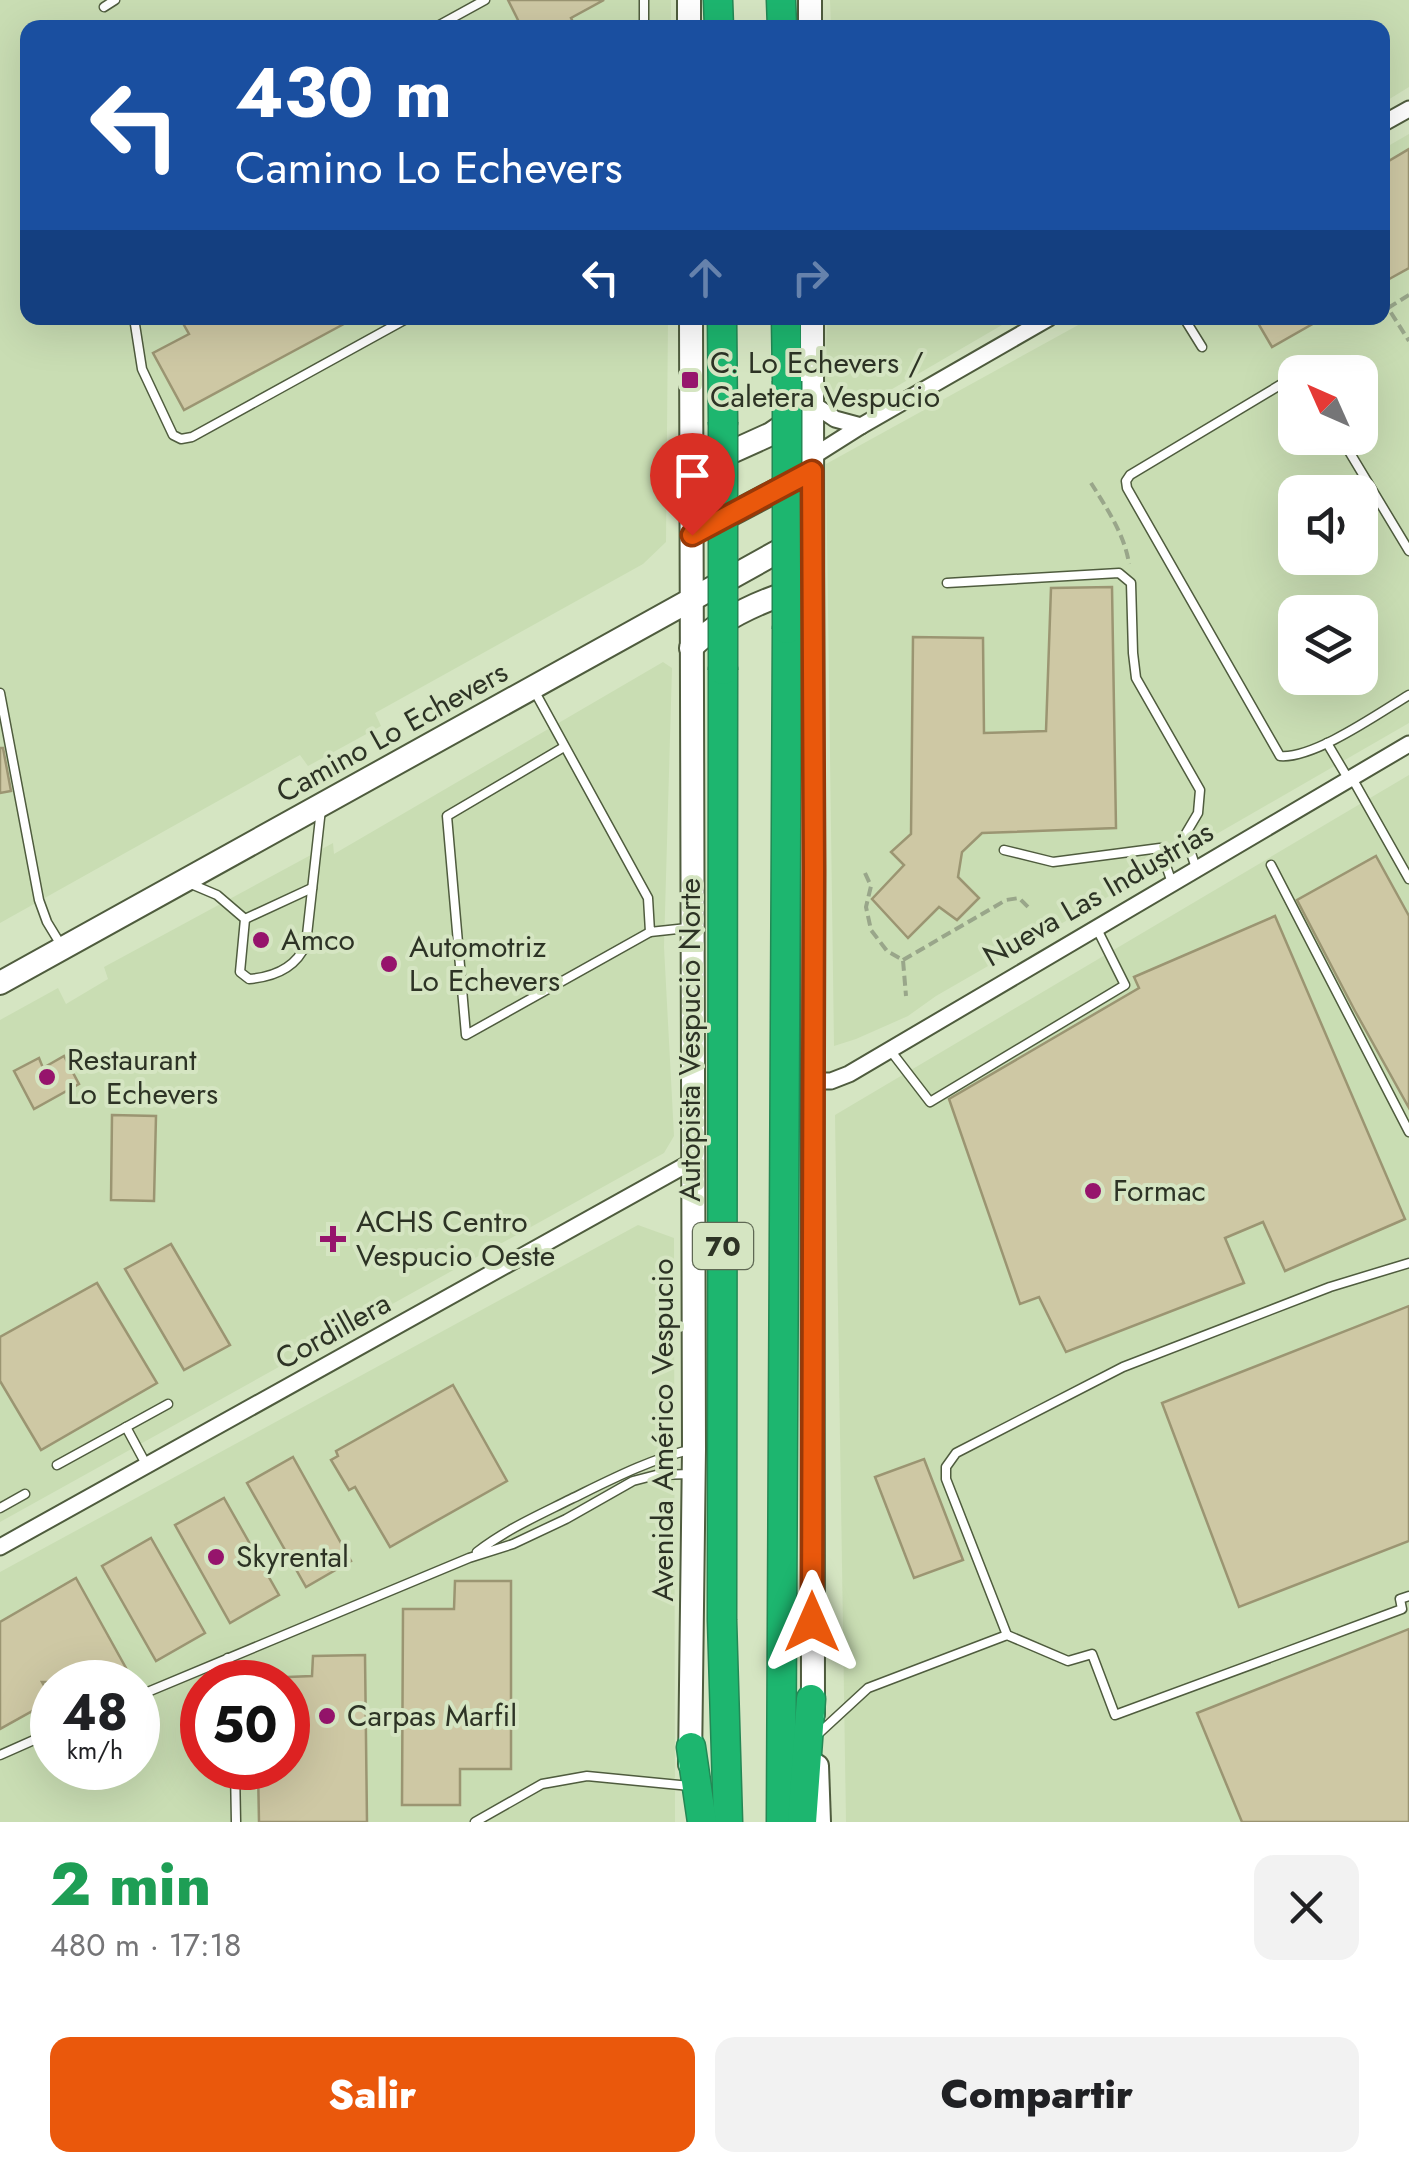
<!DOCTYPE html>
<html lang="es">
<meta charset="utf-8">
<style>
:root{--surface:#fff;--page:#f2f2f2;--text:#202124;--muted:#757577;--accent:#ea580c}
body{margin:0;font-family:Jost,sans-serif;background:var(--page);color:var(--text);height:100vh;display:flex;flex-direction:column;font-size:38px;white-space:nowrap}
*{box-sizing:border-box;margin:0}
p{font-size:32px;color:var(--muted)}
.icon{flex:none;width:55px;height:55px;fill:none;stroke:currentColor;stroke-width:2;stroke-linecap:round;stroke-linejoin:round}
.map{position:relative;height:1822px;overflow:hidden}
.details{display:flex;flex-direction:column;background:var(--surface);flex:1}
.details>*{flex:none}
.guide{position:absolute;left:20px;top:20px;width:1370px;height:305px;border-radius:20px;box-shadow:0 10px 40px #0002;background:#1a4fa0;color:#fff;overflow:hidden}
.needle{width:65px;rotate:315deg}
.fabs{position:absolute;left:1278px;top:355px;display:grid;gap:20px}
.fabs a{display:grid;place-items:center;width:100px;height:100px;border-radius:20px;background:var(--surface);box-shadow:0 10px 40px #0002;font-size:50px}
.speed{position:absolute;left:30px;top:1660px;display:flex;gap:20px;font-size:50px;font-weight:700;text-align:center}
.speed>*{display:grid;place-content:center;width:130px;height:130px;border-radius:50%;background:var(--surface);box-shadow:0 10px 40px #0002;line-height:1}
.speed small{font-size:25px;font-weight:400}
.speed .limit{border:15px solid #d22;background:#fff;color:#111}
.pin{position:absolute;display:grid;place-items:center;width:85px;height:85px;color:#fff;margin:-102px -42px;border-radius:50% 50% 50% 0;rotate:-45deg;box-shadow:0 0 10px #0007}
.pin .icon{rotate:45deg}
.me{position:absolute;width:110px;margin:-55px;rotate:0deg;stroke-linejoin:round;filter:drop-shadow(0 0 8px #0008)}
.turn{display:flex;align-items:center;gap:35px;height:210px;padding:0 50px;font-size:45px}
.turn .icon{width:130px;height:130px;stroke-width:2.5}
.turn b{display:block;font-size:70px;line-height:85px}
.lanes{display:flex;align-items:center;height:95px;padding:0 50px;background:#0003;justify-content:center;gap:50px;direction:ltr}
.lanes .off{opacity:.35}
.round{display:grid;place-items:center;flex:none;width:105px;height:105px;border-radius:20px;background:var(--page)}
.headline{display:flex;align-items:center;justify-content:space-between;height:170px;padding:0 50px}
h1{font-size:60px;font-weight:800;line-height:75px;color:#1e9e55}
.cta{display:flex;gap:20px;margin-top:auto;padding:20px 50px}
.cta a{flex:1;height:115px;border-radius:20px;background:var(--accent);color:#fff;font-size:40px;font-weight:800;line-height:115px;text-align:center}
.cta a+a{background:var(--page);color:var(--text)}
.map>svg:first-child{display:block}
</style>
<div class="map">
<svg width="1409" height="1822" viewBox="0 0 1409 1822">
<rect width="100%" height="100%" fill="#d5e5c2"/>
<g fill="#c9ddb3" fill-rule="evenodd">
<path d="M0 0H671V28H28V318H668L666 542 643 564 375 713 381 726 308 766 300 755 0 923Z"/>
<path d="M830 0H1409V87L1383 103 1382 28 831 27Z"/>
<path d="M1409 134V723L936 996 908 1016 856 1039 834 1046 826 464 1091 318H1382L1383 149ZM1295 372H1360V438H1295ZM1295 492H1360V558H1295ZM1295 612H1360V678H1295Z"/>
<path d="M827 318H1014L863 406 842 408 825 385Z"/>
<path d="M663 662 672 668 664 947 674 1136 664 1153 0 1522V1020L58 988 66 1004 108 979 104 967 333 843 334 854Z"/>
<path d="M1409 775V1822H846L835 1115Z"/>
<path d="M638 1225 674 1238 675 1822H0V1572ZM52 1682H138V1768H52ZM202 1682H288V1768H202Z"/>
</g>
<g fill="#cec8a4" stroke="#9b9572" stroke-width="2.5">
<path d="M508 0H604L571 18 576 28H522Z"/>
<path d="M1409 149V268L1382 283V165Z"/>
<path d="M180 318H355L184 410 153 353 189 334Z"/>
<path d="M1255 318H1323L1272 347Z"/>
<path d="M1112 587 1116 828 982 833 962 852 958 877 979 898 957 920 939 907 908 938 872 899 904 865 891 852 911 834 913 637 983 638 984 733 1046 731 1051 588Z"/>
<path d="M0 748H3L11 791 0 793Z"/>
<path d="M1376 856 1409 916V1108L1355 1011 1297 900Z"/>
<path d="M1275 916 1405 1219 1285 1271 1263 1222 1225 1238 1244 1283 1066 1352 1039 1297 1020 1304 949 1099 1139 988 1134 977Z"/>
<path d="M64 1056 79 1084 34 1109 14 1071 39 1058 43 1068Z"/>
<path d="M112 1115 156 1116 154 1201 111 1200Z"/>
<path d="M171 1244 230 1345 184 1370 125 1269Z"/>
<path d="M97 1283 157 1383 41 1450 0 1381V1337Z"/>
<path d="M1409 1306V1541L1239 1607 1162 1403Z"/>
<path d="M453 1385 507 1481 390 1547 355 1487 349 1490 331 1460 338 1456 336 1451Z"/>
<path d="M293 1457 351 1561 306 1587 247 1483Z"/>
<path d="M924 1459 963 1560 914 1578 875 1477Z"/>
<path d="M224 1498 279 1595 230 1623 175 1525Z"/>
<path d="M151 1538 205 1633 156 1661 102 1566Z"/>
<path d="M76 1578 126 1668 101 1682H42L52 1700 0 1729V1622Z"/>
<path d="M455 1581H511V1769H460V1805H402L403 1609H454Z"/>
<path d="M1409 1629V1822H1242L1197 1713Z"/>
<path d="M365 1655 367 1822H259L258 1768H288V1677L312 1676 313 1656Z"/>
</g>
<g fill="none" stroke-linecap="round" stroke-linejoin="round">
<defs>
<g id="service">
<path d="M644 0V28"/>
<path d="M104 7 115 0"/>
<path d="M434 28 485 0"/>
<path d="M134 318 142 369 173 435 181 439 192 437 408 318"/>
<path d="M1184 318 1202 347"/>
<path d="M1295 376 1130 475 1126 481 1127 488 1280 756C1314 759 1379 713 1409 695"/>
<path d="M1341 438 1409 551"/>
<path d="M947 583 1119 573 1131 583 1133 653 1136 678 1200 790 1198 813 1185 835 1196 868"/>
<path d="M535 692 648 898 650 932 687 928"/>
<path d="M0 693 39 900 47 922 61 945"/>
<path d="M1327 743 1346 775 1352 778 1409 879"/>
<path d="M564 747 447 816 466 1035 650 932"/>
<path d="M1004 850 1053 862 1160 848 1172 883"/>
<path d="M1271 865 1409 1132"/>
<path d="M191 884 217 895 245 919 240 972 249 979C273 977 296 968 306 944L321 809"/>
<path d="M245 919 312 888"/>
<path d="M890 1050 930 1102 1125 985 1096 927"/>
<path d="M126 1427 147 1466"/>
<path d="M57 1465 168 1404"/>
<path d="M0 1508 25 1494"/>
<path d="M477 1552C507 1529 537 1516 571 1499 610 1480 650 1459 693 1449"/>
<path d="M1007 1635 946 1479V1467L956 1453 1123 1367 1330 1287 1409 1263"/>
<path d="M228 1658 233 1682"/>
<path d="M138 1696 469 1558 513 1544 566 1519 633 1481 656 1475 692 1474"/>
<path d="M817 1735 868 1688 1007 1635 1068 1661 1092 1654 1115 1715 1402 1609 1400 1599 1409 1596"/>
<path d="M0 1755 52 1732"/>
<path d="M235 1768 236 1822"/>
<path d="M475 1822 542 1784 587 1776 690 1786"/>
</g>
<g id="minor">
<path d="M1382 124 1409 109"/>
<path d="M813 404 835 419 861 426"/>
<path d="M812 457 861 426 1049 318"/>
<path d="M813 1081H831L849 1074 1409 744"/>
<path d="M0 1547 693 1161"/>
</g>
<g id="secondary">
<path d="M689 0V28"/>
<path d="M810 0V28"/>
<path d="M812 318 813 1714"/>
<path d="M709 462 771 434 796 417"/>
<path d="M713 524 800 478"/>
<path d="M691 648C720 618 760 601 799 589"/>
<path d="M0 983 797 541"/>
<path d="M690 1764 694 1449 691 318"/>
<path d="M817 1766 819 1822"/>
</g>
<g id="motorway">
<path d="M718 0 719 28"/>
<path d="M781 0 782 28"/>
<path d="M722 318 723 422"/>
<path d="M786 318 787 381"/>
<path d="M723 670 722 1620 728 1822"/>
<path d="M691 1747 702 1822"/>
<path d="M781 1822 787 629"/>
<path d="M802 1822 811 1699"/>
</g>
</defs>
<use href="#service" stroke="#4f5c3e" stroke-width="11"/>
<use href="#minor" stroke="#4f5c3e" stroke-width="19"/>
<use href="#secondary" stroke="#4f5c3e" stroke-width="26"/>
<use href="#motorway" stroke="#238855" stroke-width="31"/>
<g stroke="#99a68a" stroke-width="4" stroke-dasharray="10 5" stroke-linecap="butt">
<path d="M1409 295 1388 308 1409 341"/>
<path d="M1091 483C1106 507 1125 535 1129 564"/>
<path d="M865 873 871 886 866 907 871 930 887 951 903 960 906 996"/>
<path d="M903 960 1006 900 1019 898 1031 910"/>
</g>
<use href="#service" stroke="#fff" stroke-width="8"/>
<use href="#minor" stroke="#fff" stroke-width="15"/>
<use href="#secondary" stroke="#fff" stroke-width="22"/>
<use href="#motorway" stroke="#1db66f" stroke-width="28"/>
<defs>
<g id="motorway-bridge">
<path d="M787 381V629"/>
<path d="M723 422V670"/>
</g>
</defs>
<use href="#motorway-bridge" stroke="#238855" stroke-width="31" stroke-linecap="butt"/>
<use href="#motorway-bridge" stroke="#1db66f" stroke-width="28"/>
</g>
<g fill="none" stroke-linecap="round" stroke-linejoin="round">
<defs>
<path id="route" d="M692 535 812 471 814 870 812 1622"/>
</defs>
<use href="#route" stroke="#983908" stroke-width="25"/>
<use href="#route" stroke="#ea580c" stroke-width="18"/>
</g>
<g fill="#96146c" stroke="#d5e5c2" stroke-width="4">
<rect x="680" y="370" width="20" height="20" rx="5"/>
<circle cx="261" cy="940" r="10"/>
<circle cx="389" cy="964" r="10"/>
<circle cx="47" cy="1077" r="10"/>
<circle cx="1093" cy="1191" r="10"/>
<path d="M328 1224h10v10h10v10h-10v10h-10v-10h-10v-10h10z"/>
<circle cx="216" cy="1557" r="10"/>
<circle cx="327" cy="1716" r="10"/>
</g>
<g text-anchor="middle" stroke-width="8" stroke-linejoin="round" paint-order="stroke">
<rect fill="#d5e5c2" stroke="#5f6854" stroke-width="2.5" x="693" y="1223" width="60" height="46" rx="8"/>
<g font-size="28" font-weight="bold" fill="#2d3325">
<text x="723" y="1256">70</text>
</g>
<g font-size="30" fill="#2d3325" stroke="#d5e5c2" text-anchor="start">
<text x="710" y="373">C. Lo Echevers /<tspan x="710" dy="34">Caletera Vespucio</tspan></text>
<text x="281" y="950">Amco</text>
<text x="409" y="957">Automotriz<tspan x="409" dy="34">Lo Echevers</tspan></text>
<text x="67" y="1070">Restaurant<tspan x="67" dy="34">Lo Echevers</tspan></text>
<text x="1113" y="1201">Formac</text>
<text x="356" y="1232">ACHS Centro<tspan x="356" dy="34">Vespucio Oeste</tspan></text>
<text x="236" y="1567">Skyrental</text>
<text x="347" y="1726">Carpas Marfil</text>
</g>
<g font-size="30" fill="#2d3325" stroke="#d5e5c2">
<text transform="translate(392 732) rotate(-29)" y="10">Camino Lo Echevers</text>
<text transform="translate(1098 894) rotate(-30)" y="10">Nueva Las Industrias</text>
<text transform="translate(690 1040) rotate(-90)" y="10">Autopista Vespucio Norte</text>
<text transform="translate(333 1331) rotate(-29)" y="10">Cordillera</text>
<text transform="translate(663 1430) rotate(-90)" y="10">Avenida Américo Vespucio</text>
</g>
</g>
</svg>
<div class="fabs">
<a><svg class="needle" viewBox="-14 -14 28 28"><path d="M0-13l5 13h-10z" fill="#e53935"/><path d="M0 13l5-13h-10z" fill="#757577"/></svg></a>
<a><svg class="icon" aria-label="sound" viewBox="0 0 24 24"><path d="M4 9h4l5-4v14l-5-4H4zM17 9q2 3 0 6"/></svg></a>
<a><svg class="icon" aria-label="layers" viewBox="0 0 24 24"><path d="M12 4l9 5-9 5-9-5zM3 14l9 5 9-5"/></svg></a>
</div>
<div class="speed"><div>48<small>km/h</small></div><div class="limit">50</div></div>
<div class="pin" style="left:692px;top:535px;background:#d93025"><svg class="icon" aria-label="arrive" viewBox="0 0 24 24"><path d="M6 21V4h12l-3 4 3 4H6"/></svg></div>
<svg class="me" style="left:812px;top:1622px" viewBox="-20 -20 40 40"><path d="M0-17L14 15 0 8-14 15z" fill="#ea580c" stroke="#fff" stroke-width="4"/></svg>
<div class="guide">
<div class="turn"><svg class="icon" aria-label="left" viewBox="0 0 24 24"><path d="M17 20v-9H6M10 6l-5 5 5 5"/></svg><div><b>430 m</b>Camino Lo Echevers</div></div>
<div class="lanes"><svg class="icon" aria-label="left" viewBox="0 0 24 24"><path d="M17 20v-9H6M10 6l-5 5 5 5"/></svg><svg class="icon off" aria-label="ahead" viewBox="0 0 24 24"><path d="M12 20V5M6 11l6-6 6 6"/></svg><svg class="icon off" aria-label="right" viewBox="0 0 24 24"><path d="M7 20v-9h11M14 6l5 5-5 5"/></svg></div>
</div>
</div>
<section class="details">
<div class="headline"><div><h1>2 min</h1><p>480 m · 17:18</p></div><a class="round"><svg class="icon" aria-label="close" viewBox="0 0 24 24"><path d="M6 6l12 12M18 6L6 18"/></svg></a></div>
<div class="cta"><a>Salir</a><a>Compartir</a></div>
</section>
